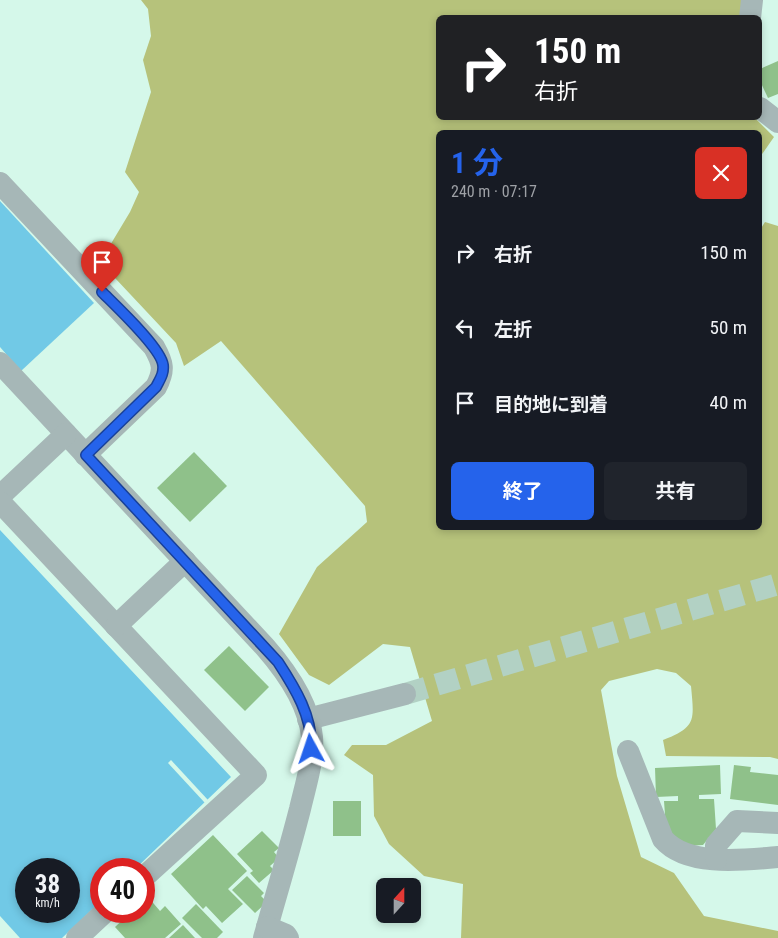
<!DOCTYPE html>
<html lang="ja">
<meta charset="utf-8">
<style>
:root{--surface:#171b24;--page:#20242c;--text:#f1f3f6;--muted:#9ea1a6;--accent:#2563eb}
body{margin:0;font-family:"Roboto Condensed","Noto Sans JP",sans-serif;background:var(--page);color:var(--text);height:100vh;display:flex;flex-direction:column;font-size:19px;white-space:nowrap}
*{box-sizing:border-box;margin:0}
p{font-size:16px;color:var(--muted)}
.icon{flex:none;width:28px;height:28px;fill:none;stroke:currentColor;stroke-width:2;stroke-linecap:round;stroke-linejoin:round}
.map{position:relative;flex:1;overflow:hidden}
.sheet{position:absolute;left:436px;top:130px;width:326px;height:400px;display:flex;flex-direction:column;background:var(--surface);border-radius:8px;box-shadow:0 2px 8px #0003}
.sheet>*{flex:none}
.banner{position:absolute;left:436px;top:15px;width:326px;height:105px;border-radius:8px;box-shadow:0 2px 8px #0003;background:#202124;color:#fff;overflow:hidden}
.needle{width:32px;rotate:21deg}
.tools{position:absolute;left:376px;top:878px;display:grid;gap:10px}
.tools a{display:grid;place-items:center;width:45px;height:45px;border-radius:8px;background:var(--surface);box-shadow:0 2px 8px #0003;font-size:25px}
.speed{position:absolute;left:15px;top:858px;display:flex;gap:10px;font-size:25px;font-weight:700;text-align:center}
.speed>*{display:grid;place-content:center;width:65px;height:65px;border-radius:50%;background:var(--surface);box-shadow:0 2px 8px #0003;line-height:1}
.speed small{font-size:12px;font-weight:400}
.speed .limit{border:8px solid #d22;background:#fff;color:#111}
.pin{position:absolute;display:grid;place-items:center;width:42px;height:42px;color:#fff;margin:-51px -21px;border-radius:50% 50% 50% 0;rotate:-45deg;box-shadow:0 0 5px #0007}
.pin .icon{rotate:45deg}
.me{position:absolute;width:55px;margin:-28px;rotate:355deg;stroke-linejoin:round;filter:drop-shadow(0 0 4px #0008)}
.turn{display:flex;align-items:center;gap:18px;height:105px;padding:0 15px;font-size:22px}
.turn .icon{width:65px;height:65px;stroke-width:2.5}
.turn b{display:block;font-size:35px;line-height:42px}
.round{display:grid;place-items:center;flex:none;width:52px;height:52px;border-radius:8px;background:var(--page)}
.summary{display:flex;align-items:center;justify-content:space-between;height:85px;padding:0 15px}
h1{font-size:30px;font-weight:700;line-height:38px;color:var(--accent)}
.primary-button{display:flex;gap:10px;margin-top:auto;padding:10px 15px}
.primary-button a{flex:1;height:58px;border-radius:8px;background:var(--accent);color:#fff;font-size:20px;font-weight:700;line-height:58px;text-align:center}
.primary-button a+a{background:var(--page);color:var(--text)}
ul{padding:0;list-style:none}
li{display:flex;align-items:center;gap:15px;height:75px;padding:0 15px}
li div{flex:1}
li b{display:block;font-size:19px}
li em{font-style:normal}
.map>svg:first-child{display:block}
</style>
<div class="map">
<svg width="778" height="938" viewBox="0 0 778 938">
<rect width="100%" height="100%" fill="#d5f8ea"/>
<path fill="#b6c27b" d="M141 0H745L742 17 439 18V118H755L774 137 760 157V132H439V528H760V230L765 222 778 226V759L770 757 666 756 663 740C697 727 694 720 691 686L676 673 657 669 609 681 601 690 617 776 641 857 674 873 704 916 778 931V938H461L463 884 424 876 389 844 374 816 373 775 344 755 352 745H386L432 721 410 647 383 644 329 685 309 675 279 634 317 567 367 522 365 506 221 341 184 366 176 343 100 262 130 212 139 192 125 172 151 92 143 60 151 36 148 9Z"/>
<g fill="#71c9e6" fill-rule="evenodd">
<path d="M0 201 94 303 21 371 0 347Z"/>
<path d="M0 530 231 777 135 869H101V901L62 938H0ZM26 869H69V911H26Z"/>
</g>
<g fill="#d5f8ea">
<path d="M171 760 208 800 205 803 168 763Z"/>
<path d="M0 916 20 938H0Z"/>
</g>
<g fill="#8fc18a">
<path d="M778 61V94L768 98 760 81V69Z"/>
<path d="M194 452 227 486 190 522 157 488Z"/>
<path d="M229 646 269 687 245 711 204 670Z"/>
<path d="M720 765 721 794 699 795V799H714L716 829 703 845 685 846 666 829 664 801H678V796L656 797 655 768Z"/>
<path d="M734 765 751 767 750 772 778 775V805L730 799Z"/>
<rect x="333" y="801" width="28" height="35"/>
<path d="M262 831 279 848 274 852 279 858 270 866 274 870 259 883 250 873 253 871 237 854Z"/>
<path d="M213 835 247 871 228 889 243 904 222 923 206 906 203 909 171 874Z"/>
<path d="M247 876 264 893 261 896 267 902 255 913 232 890Z"/>
<path d="M148 897 160 911 165 906 181 924 165 938H125L115 927 132 911H144V901Z"/>
<path d="M196 904 223 932 217 938H202L182 918Z"/>
<path d="M183 925 195 938H169Z"/>
</g>
<g fill="none" stroke-linecap="round" stroke-linejoin="round">
<path stroke="#b2d1c4" stroke-width="22" stroke-dasharray="22 11" stroke-linecap="butt" d="M405 694 778 584"/>
<g stroke="#a6b7b7" stroke-width="22">
<path d="M750 18 752 0"/>
<path d="M760 108 778 122"/>
<path d="M0 183 154 347C163 363 165 370 156 387L85 455"/>
<path d="M0 363 265 647C286 671 309 704 312 737 314 760 305 787 300 809 289 852 276 895 264 938"/>
<path d="M0 496 66 434"/>
<path d="M0 502 256 775 144 877"/>
<path d="M116 626 185 561"/>
<path d="M308 719 405 694"/>
<path d="M628 751 663 839C687 867 744 860 778 857"/>
<path d="M716 859V845L737 821 778 823"/>
<path d="M267 927 286 935 288 938"/>
<path d="M77 938 106 911"/>
</g>
</g>
<g fill="none" stroke-linecap="round" stroke-linejoin="round">
<defs>
<path id="route" d="M102 292C116 306 161 348 163 365 164 374 160 379 156 387L86 455 278 662C295 688 313 717 311 749"/>
</defs>
<use href="#route" stroke="#184099" stroke-width="12"/>
<use href="#route" stroke="#2563eb" stroke-width="9"/>
</g>
</svg>
<div class="tools">
<a><svg class="needle" viewBox="-14 -14 28 28"><path d="M0-13l5 13h-10z" fill="#e53935"/><path d="M0 13l5-13h-10z" fill="#9ea1a6"/></svg></a>
</div>
<div class="speed"><div>38<small>km/h</small></div><div class="limit">40</div></div>
<div class="pin" style="left:102px;top:292px;background:#d93025"><svg class="icon" aria-label="arrive" viewBox="0 0 24 24"><path d="M6 21V4h12l-3 4 3 4H6"/></svg></div>
<svg class="me" style="left:311px;top:749px" viewBox="-20 -20 40 40"><path d="M0-17L14 15 0 8-14 15z" fill="#2563eb" stroke="#fff" stroke-width="4"/></svg>
<div class="banner">
<div class="turn"><svg class="icon" aria-label="right" viewBox="0 0 24 24"><path d="M7 20v-9h11M14 6l5 5-5 5"/></svg><div><b>150 m</b>右折</div></div>
</div>
<section class="sheet">
<div class="summary"><div><h1>1 分</h1><p>240 m · 07:17</p></div><a class="round" style="background:#d93025;color:#fff"><svg class="icon" aria-label="close" viewBox="0 0 24 24"><path d="M6 6l12 12M18 6L6 18"/></svg></a></div>
<ul>
<li><svg class="icon" aria-label="right" viewBox="0 0 24 24"><path d="M7 20v-9h11M14 6l5 5-5 5"/></svg><div><b>右折</b></div><em>150 m</em></li>
<li><svg class="icon" aria-label="left" viewBox="0 0 24 24"><path d="M17 20v-9H6M10 6l-5 5 5 5"/></svg><div><b>左折</b></div><em>50 m</em></li>
<li><svg class="icon" aria-label="arrive" viewBox="0 0 24 24"><path d="M6 21V4h12l-3 4 3 4H6"/></svg><div><b>目的地に到着</b></div><em>40 m</em></li>
</ul>
<div class="primary-button"><a>終了</a><a>共有</a></div>
</section>
</div>
